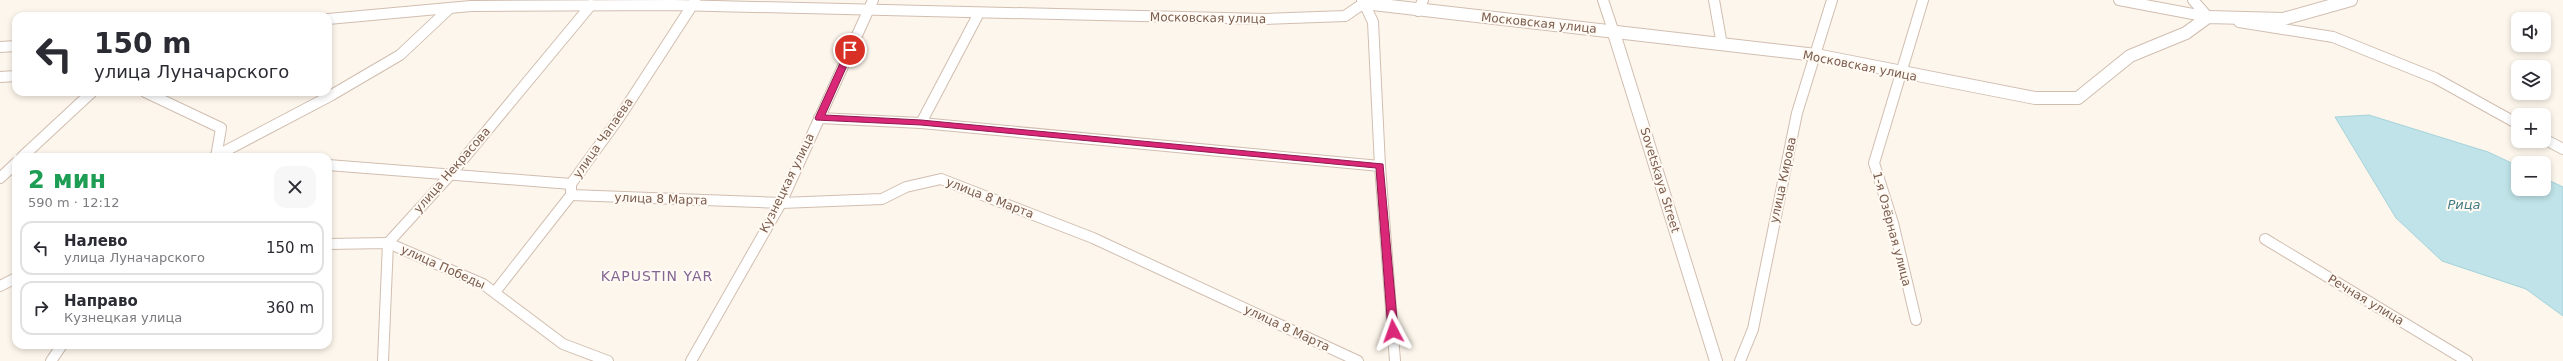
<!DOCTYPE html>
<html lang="ru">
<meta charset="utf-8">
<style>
:root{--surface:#fff;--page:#f7f7f7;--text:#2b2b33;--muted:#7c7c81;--line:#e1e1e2}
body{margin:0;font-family:"DejaVu Sans",sans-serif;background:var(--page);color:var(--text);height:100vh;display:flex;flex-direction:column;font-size:15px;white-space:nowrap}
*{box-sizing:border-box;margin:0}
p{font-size:13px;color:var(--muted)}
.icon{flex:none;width:22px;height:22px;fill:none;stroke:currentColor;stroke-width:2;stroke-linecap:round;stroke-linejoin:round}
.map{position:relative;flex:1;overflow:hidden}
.side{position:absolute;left:12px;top:153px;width:320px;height:196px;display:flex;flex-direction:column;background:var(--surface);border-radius:12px;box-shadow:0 2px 6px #0003}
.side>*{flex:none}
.banner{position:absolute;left:12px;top:12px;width:320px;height:84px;border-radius:12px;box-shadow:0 2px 6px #0003;background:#fff;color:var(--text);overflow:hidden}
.fabs{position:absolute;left:2511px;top:12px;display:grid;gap:8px}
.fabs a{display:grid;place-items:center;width:40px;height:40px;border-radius:8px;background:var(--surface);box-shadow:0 2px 6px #0003;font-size:20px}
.pin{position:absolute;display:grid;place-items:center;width:34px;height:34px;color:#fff;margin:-17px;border:2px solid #fff;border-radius:50%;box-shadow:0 1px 4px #0007}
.me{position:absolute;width:44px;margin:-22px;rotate:356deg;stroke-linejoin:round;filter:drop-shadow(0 0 3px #0008)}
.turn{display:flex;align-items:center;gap:14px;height:84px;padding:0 16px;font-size:18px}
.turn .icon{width:52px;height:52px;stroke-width:2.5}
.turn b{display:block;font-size:28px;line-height:34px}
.round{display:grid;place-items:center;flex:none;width:42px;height:42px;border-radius:12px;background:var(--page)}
.overview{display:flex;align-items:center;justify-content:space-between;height:68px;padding:0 16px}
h1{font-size:24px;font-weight:700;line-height:30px;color:#1e9e55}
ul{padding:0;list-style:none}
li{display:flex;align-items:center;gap:12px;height:54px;margin:0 8px 6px;padding:0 8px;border:2px solid var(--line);border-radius:12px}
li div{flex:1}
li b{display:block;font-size:15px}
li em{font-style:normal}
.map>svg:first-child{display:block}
</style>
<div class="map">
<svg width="2563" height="361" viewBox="0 0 2563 361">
<rect width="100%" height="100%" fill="#fdf6ec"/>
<path fill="#bfe3e8" stroke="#a5d3da" d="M2369 115 2488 152 2518 166V189H2544V178L2563 187V316L2526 289 2442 261 2396 218 2335 117Z"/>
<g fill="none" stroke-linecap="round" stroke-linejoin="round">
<defs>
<g id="minor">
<path d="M1603 0 1613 30"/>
<path d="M1714 0 1722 45"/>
<path d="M2119 0 2214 18"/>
<path d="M2193 0 2208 17"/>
<path d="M1418 11 1423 0"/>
<path d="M328 19 471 6 673 5 1266 19 1345 16 1364 3 1373 22 1380 166 1395 361"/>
<path d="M2239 22 2333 37 2435 78 2518 124"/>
<path d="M0 47 16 46"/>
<path d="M0 77 16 76"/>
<path d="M145 92 221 128 216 157"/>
<path d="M819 118 921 123 1380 166"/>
<path d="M921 123 979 13"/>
<path d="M2544 139 2563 149"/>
<path d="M22 157 92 92"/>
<path d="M214 157 330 96 400 55 450 8"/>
<path d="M328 165 571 184"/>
<path d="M0 178 16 163"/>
<path d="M571 195 781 203 882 199 906 187 941 179 1093 238 1358 361"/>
<path d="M2265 239 2467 361"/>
<path d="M328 244 388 243 483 284 563 344 608 361"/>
<path d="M0 286 16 278"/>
<path d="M495 292 571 195V184L619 118 695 1"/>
<path d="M1916 320 1893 223 1874 163 1923 0"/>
<path d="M51 361 62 345"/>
<path d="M383 361 388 243 451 174 591 5"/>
<path d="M691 361 781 203 873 0"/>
<path d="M1740 361 1753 329 1797 113 1832 0"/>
</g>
<g id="tertiary">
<path d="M1363 0 1364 3 1816 55 2035 98H2078L2130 56 2186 33 2208 17 2283 19 2351 0"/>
<path d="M1613 30 1716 361"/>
</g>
</defs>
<use href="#minor" stroke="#d1beb0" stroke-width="12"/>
<use href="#tertiary" stroke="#d1beb0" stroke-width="14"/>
<use href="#minor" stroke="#fff" stroke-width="10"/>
<use href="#tertiary" stroke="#fff" stroke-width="12"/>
</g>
<path fill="#db2777" stroke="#8e194d" d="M850 48 854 50 825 115 921 120 1383 164 1398 331 1393 334 1388 331 1376 168 921 125 816 120 815 118 846 50Z"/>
<g text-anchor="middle" stroke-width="4" stroke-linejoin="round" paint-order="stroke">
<g font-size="12" fill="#7a5c4d" stroke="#fffaf3">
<text transform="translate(1208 18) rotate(1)" y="4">Московская улица</text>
<text transform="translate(1539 23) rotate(6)" y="4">Московская улица</text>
<text transform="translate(1860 66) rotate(11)" y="4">Московская улица</text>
<text transform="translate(603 138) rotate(-55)" y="4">улица Чапаева</text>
<text transform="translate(452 170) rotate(-49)" y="4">улица Некрасова</text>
<text transform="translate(1660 180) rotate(73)" y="4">Sovetskaya Street</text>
<text transform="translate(1783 180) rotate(-78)" y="4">улица Кирова</text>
<text transform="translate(787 183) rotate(-64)" y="4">Кузнецкая улица</text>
<text transform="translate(990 198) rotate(21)" y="4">улица 8 Марта</text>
<text transform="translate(661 199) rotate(2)" y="4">улица 8 Марта</text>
<text transform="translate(1892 229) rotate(75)" y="4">1-я Озёрная улица</text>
<text transform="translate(443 267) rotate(24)" y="4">улица Победы</text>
<text transform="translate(2366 300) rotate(31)" y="4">Речная улица</text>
<text transform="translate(1287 328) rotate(25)" y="4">улица 8 Марта</text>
</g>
<g font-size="13" font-style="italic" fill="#437c86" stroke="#fffaf3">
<text x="2464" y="209">Рица</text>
</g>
<g font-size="14" letter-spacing="1" fill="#846695" stroke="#fffaf3">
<text x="657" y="281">KAPUSTIN YAR</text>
</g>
</g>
</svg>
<div class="fabs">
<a><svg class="icon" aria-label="sound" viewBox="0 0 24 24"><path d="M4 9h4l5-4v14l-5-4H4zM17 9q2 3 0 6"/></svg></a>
<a><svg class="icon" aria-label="layers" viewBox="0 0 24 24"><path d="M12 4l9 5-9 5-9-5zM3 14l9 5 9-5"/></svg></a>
<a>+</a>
<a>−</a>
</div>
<div class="pin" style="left:850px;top:50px;background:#d93025"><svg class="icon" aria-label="arrive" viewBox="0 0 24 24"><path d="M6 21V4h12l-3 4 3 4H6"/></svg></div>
<svg class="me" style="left:1393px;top:331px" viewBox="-20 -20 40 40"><path d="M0-17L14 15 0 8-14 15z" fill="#db2777" stroke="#fff" stroke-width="4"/></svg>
<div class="banner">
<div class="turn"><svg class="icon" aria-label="left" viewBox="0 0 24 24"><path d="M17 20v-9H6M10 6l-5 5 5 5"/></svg><div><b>150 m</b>улица Луначарского</div></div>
</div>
<section class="side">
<div class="overview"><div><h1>2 мин</h1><p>590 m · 12:12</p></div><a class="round"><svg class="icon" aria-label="close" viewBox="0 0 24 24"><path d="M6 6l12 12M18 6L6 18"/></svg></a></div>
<ul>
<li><svg class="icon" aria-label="left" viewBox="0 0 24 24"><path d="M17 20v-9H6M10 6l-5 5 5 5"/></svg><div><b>Налево</b><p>улица Луначарского</p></div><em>150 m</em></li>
<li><svg class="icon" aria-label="right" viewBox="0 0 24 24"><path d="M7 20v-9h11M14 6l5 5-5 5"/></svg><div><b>Направо</b><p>Кузнецкая улица</p></div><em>360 m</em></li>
</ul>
</section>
</div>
